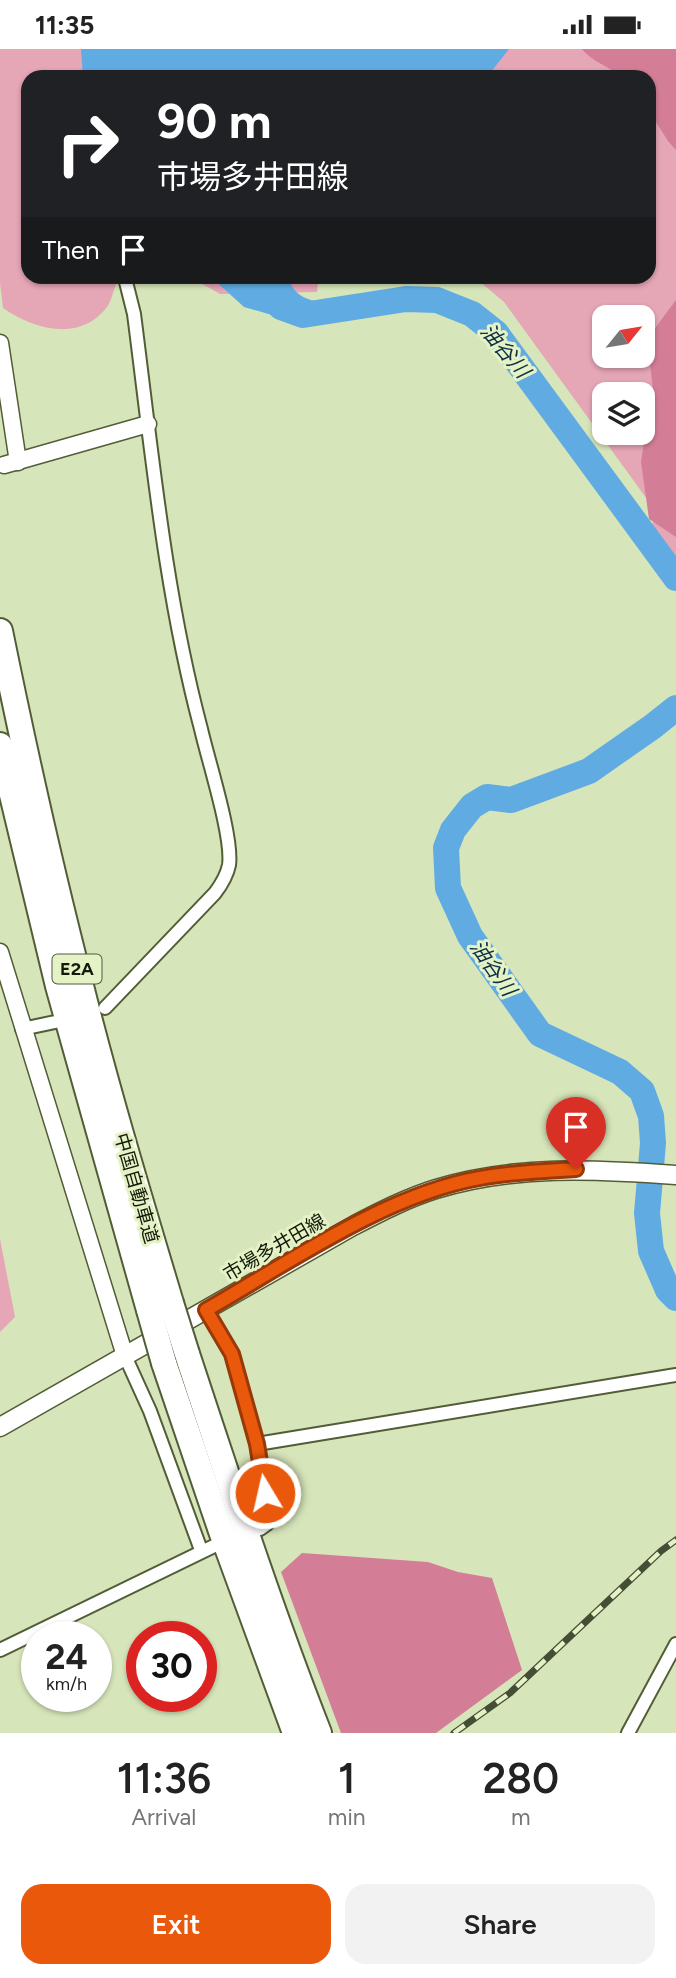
<!DOCTYPE html>
<meta charset="utf-8">
<style>
:root{--surface:#fff;--page:#f2f2f2;--text:#222;--muted:#767676;--accent:#ea580c}
body{margin:0;font-family:Figtree,"Noto Sans JP",sans-serif;background:var(--page);color:var(--text);height:100vh;display:flex;flex-direction:column;font-size:26px;white-space:nowrap}
*{box-sizing:border-box;margin:0}
p{font-size:23px;color:var(--muted)}
.icon{flex:none;width:38px;height:38px;fill:none;stroke:currentColor;stroke-width:2;stroke-linecap:round;stroke-linejoin:round}
.map{position:relative;height:1684px;overflow:hidden}
.details{display:flex;flex-direction:column;background:var(--surface);flex:1}
.details>*{flex:none}
.banner{position:absolute;left:21px;top:21px;width:635px;height:214px;border-radius:21px;box-shadow:0 2px 5px #0004;background:#202124;color:#fff;overflow:hidden}
.needle{width:46px;rotate:60deg}
.tools{position:absolute;left:592px;top:256px;display:grid;gap:14px}
.tools a{display:grid;place-items:center;width:63px;height:63px;border-radius:14px;background:var(--surface);box-shadow:0 2px 5px #0004;font-size:35px}
.speed{position:absolute;left:21px;top:1572px;display:flex;gap:14px;font-size:35px;font-weight:700;text-align:center}
.speed>*{display:grid;place-content:center;width:91px;height:91px;border-radius:50%;background:var(--surface);box-shadow:0 2px 5px #0004;line-height:1}
.speed small{font-size:18px;font-weight:400}
.speed .limit{border:10px solid #d22;background:#fff;color:#111}
.pin{position:absolute;display:grid;place-items:center;width:60px;height:60px;color:#fff;margin:-72px -30px;border-radius:50% 50% 50% 0;rotate:-45deg;box-shadow:0 0 7px #0007}
.pin .icon{rotate:45deg}
.me{position:absolute;width:77px;margin:-38px;rotate:351deg;stroke-linejoin:round;filter:drop-shadow(0 0 5px #0008)}
.turn{display:flex;align-items:center;gap:24px;height:147px;padding:0 21px;font-size:32px}
.turn .icon{width:91px;height:91px;stroke-width:2.5}
.turn b{display:block;font-size:49px;line-height:60px}
.then{display:flex;align-items:center;height:66px;padding:0 21px;background:#0003;gap:14px;font-size:26px}
.eta{display:flex;justify-content:space-evenly;align-items:center;height:119px;text-align:center}
.eta b{font-size:42px;font-weight:600;line-height:49px}
.button{display:flex;gap:14px;margin-top:auto;padding:14px 21px}
.button a{flex:1;height:80px;border-radius:21px;background:var(--accent);color:#fff;font-size:28px;font-weight:600;line-height:80px;text-align:center}
.button a+a{background:var(--page);color:var(--text)}
.status{display:flex;justify-content:space-between;align-items:center;height:49px;padding:0 35px;background:var(--surface);direction:ltr}
.status svg{height:19px;fill:currentColor}
.map>svg:first-child{display:block}
</style>
<div class="status"><b>11:35</b><svg viewBox="0 0 49 12"><path d="M0 12V9h3v3zM5 12V6h3v6zM10 12V3h3v9zM15 12V0h3v12zM26 1h20v11H26zM47 4h2v5h-2z"/></svg></div>
<div class="map">
<svg width="676" height="1684" viewBox="0 0 676 1684">
<rect width="100%" height="100%" fill="#d7e5ba"/>
<g fill="#e5a6b6" fill-rule="evenodd">
<path d="M0 0H676V513L650 476 660 468 504 253 478 231 469 228H649V28H28V228H120C114 236 113 249 107 258 80 294 33 280 3 259L0 234ZM604 268H642V306H604ZM604 345H642V383H604Z"/>
<path d="M190 228H371L358 232H318L317 243 220 245Z"/>
<path d="M0 1190 15 1268 0 1283Z"/>
</g>
<g fill="#d37e96">
<path d="M582 0H676V101L668 92 649 62V28H621C609 17 592 13 582 0Z"/>
<path d="M676 251V488L649 470 641 413 646 379 654 349 647 290Z"/>
<path d="M302 1504 428 1513 458 1523 492 1529 522 1621 436 1684H341L281 1523Z"/>
</g>
<g fill="#60ace2">
<path d="M81 0H509L487 28H83Z"/>
<path d="M211 228H288C295 255 324 254 347 255L304 271 272 266 244 258Z"/>
</g>
<g fill="none" stroke-linecap="round" stroke-linejoin="round">
<g stroke="#60ace2" stroke-width="26">
<path d="M257 228 264 241 281 258 303 266 406 250 437 251 472 265 496 284 676 529"/>
<path d="M676 659 652 678 589 722 511 751 487 748 472 757 453 781 446 799 448 839 470 887 540 985 620 1023 642 1042 651 1067 653 1094 647 1164 651 1202 668 1241 676 1249"/>
</g>
<defs>
<g id="minor">
<path d="M105 959 215 844C221 836 227 826 229 816 233 788 208 711 201 680 165 545 152 404 134 265L126 233"/>
<path d="M22 980 60 972"/>
<path d="M206 1261 232 1305 257 1395 269 1469 267 1475 260 1480"/>
<path d="M125 1307 150 1362 201 1501"/>
<path d="M257 1395 676 1326"/>
<path d="M0 1601 214 1497"/>
<path d="M628 1684 676 1595"/>
</g>
<g id="tertiary">
<path d="M0 294 18 413"/>
<path d="M4 416 148 375"/>
<path d="M0 903 125 1307"/>
</g>
<path id="secondary" d="M0 1378 353 1177C380 1163 407 1149 436 1140 514 1116 596 1120 676 1126"/>
<g id="motorway">
<path d="M0 582C24 700 50 817 80 933 107 1041 139 1147 171 1254"/>
<path d="M0 696 58 937 149 1261"/>
<path d="M187 1305C229 1432 270 1559 319 1684"/>
<path d="M164 1314 221 1482 295 1684"/>
</g>
</defs>
<use href="#minor" stroke="#525d37" stroke-width="16"/>
<use href="#tertiary" stroke="#525d37" stroke-width="19"/>
<use href="#secondary" stroke="#525d37" stroke-width="21"/>
<use href="#motorway" stroke="#525d37" stroke-width="28"/>
<use href="#minor" stroke="#fff" stroke-width="12"/>
<use href="#tertiary" stroke="#fff" stroke-width="16"/>
<use href="#secondary" stroke="#fff" stroke-width="18"/>
<use href="#motorway" stroke="#fff" stroke-width="24"/>
<defs>
<path id="rail" d="M454 1684 510 1644 661 1502 676 1491"/>
</defs>
<use href="#rail" stroke="#464d36" stroke-width="7"/>
<use href="#rail" stroke="#e4f2c6" stroke-width="4.5" stroke-dasharray="13" stroke-linecap="butt"/>
<defs>
<g id="motorway-bridge">
<path d="M171 1254 187 1305"/>
<path d="M149 1261 164 1314"/>
</g>
</defs>
<use href="#motorway-bridge" stroke="#525d37" stroke-width="28" stroke-linecap="butt"/>
<use href="#motorway-bridge" stroke="#fff" stroke-width="24"/>
</g>
<g fill="none" stroke-linecap="round" stroke-linejoin="round">
<defs>
<path id="route" d="M265 1444 257 1395 232 1305 206 1261C288 1214 387 1145 480 1129 511 1123 544 1122 576 1120"/>
</defs>
<use href="#route" stroke="#983908" stroke-width="18"/>
<use href="#route" stroke="#ea580c" stroke-width="12"/>
</g>
<g text-anchor="middle" stroke-width="6" stroke-linejoin="round" paint-order="stroke">
<rect fill="#e4f2c6" stroke="#525a42" stroke-width="2" x="52.5" y="905.5" width="49" height="29" rx="5"/>
<g font-size="18" font-weight="bold" fill="#141909">
<text x="77" y="926">E2A</text>
</g>
<g font-size="19" fill="#141909" stroke="#e4f2c6">
<text transform="translate(137 1139) rotate(74)" y="7">中国自動車道</text>
<text transform="translate(274 1198) rotate(-30)" y="7">市場多井田線</text>
</g>
<g font-size="21" font-style="italic" fill="#0e3046" stroke="#e4f2c6">
<text transform="translate(505 302) rotate(50)" y="7">油谷川</text>
<text transform="translate(493 919) rotate(55)" y="7">油谷川</text>
</g>
</g>
</svg>
<div class="tools">
<a><svg class="needle" viewBox="-14 -14 28 28"><path d="M0-13l5 13h-10z" fill="#e53935"/><path d="M0 13l5-13h-10z" fill="#767676"/></svg></a>
<a><svg class="icon" aria-label="layers" viewBox="0 0 24 24"><path d="M12 4l9 5-9 5-9-5zM3 14l9 5 9-5"/></svg></a>
</div>
<div class="speed"><div>24<small>km/h</small></div><div class="limit">30</div></div>
<div class="pin" style="left:576px;top:1120px;background:#d93025"><svg class="icon" aria-label="arrive" viewBox="0 0 24 24"><path d="M6 21V4h12l-3 4 3 4H6"/></svg></div>
<svg class="me" style="left:265px;top:1444px" viewBox="-20 -20 40 40"><circle r="17" fill="#ea580c" stroke="#fff" stroke-width="3"/><path d="M0-11L8 9 0 5-8 9z" fill="#fff"/></svg>
<div class="banner">
<div class="turn"><svg class="icon" aria-label="right" viewBox="0 0 24 24"><path d="M7 20v-9h11M14 6l5 5-5 5"/></svg><div><b>90 m</b>市場多井田線</div></div>
<div class="then">Then<svg class="icon" aria-label="arrive" viewBox="0 0 24 24"><path d="M6 21V4h12l-3 4 3 4H6"/></svg></div>
</div>
</div>
<section class="details">
<div class="eta">
<div><b>11:36</b><p>Arrival</p></div>
<div><b>1</b><p>min</p></div>
<div><b>280</b><p>m</p></div>
</div>
<div class="button"><a>Exit</a><a>Share</a></div>
</section>
